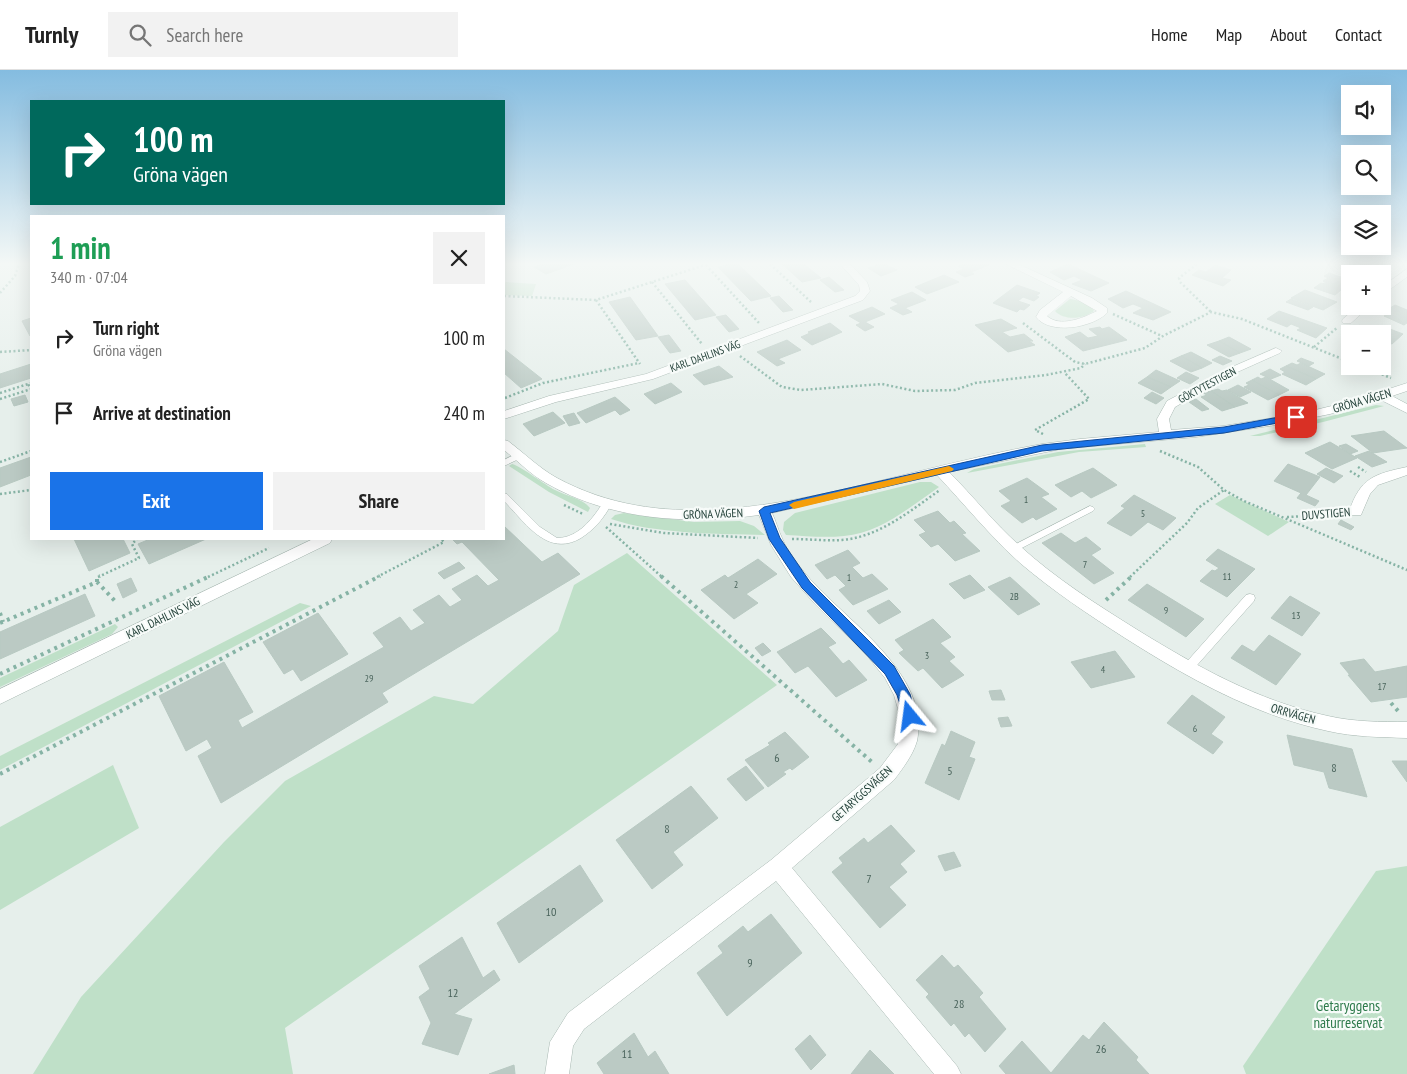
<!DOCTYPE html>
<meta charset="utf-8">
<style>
:root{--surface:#fff;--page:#f2f2f2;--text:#222;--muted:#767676;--line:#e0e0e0;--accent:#1a73e8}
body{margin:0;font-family:"PT Sans Narrow",sans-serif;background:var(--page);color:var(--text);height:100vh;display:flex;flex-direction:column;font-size:19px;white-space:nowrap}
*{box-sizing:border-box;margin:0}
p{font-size:16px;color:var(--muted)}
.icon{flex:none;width:28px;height:28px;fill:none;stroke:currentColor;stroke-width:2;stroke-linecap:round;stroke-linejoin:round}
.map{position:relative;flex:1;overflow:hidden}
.side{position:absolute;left:30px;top:145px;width:475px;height:325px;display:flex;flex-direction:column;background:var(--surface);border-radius:0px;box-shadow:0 5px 20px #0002}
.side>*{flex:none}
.hud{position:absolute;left:30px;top:30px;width:475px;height:105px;border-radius:0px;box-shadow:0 5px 20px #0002;background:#00695c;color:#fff;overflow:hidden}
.controls{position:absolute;left:1341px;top:15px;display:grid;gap:10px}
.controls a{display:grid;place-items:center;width:50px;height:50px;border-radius:0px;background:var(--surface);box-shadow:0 5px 20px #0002;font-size:25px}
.pin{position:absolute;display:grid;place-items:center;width:42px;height:42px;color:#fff;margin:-21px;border-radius:10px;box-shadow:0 2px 8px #0006}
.me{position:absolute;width:55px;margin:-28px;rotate:344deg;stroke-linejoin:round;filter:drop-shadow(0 0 4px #0008)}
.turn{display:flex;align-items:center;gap:18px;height:105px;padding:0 20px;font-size:22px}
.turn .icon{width:65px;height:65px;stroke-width:2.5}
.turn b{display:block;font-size:35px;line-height:42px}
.round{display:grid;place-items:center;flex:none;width:52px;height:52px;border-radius:0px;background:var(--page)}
.headline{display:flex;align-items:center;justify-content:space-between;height:85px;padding:0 20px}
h1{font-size:30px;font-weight:700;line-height:38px;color:#1e9e55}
.cta{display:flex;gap:10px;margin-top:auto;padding:10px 20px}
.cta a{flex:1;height:58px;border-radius:0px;background:var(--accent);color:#fff;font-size:20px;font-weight:700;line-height:58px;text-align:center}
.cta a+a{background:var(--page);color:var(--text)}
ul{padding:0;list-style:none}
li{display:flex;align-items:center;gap:15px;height:75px;padding:0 20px}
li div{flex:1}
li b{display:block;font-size:19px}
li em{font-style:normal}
header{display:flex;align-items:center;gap:30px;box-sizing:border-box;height:70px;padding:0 25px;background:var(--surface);border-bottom:1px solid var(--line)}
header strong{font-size:24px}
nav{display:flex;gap:28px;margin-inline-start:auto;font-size:18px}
.search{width:350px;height:45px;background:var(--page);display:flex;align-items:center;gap:12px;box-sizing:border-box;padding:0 18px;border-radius:0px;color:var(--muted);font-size:19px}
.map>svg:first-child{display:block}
</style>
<header>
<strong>Turnly</strong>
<div class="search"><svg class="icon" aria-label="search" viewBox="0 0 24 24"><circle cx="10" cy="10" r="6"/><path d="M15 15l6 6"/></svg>Search here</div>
<nav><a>Home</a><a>Map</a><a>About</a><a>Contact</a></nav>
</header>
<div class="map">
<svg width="1407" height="1004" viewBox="0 0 1407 1004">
<rect width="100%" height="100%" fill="#e6efeb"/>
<g fill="#bfe0c8">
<path d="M506 212 536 214 532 226 504 225V213Z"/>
<path d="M1070 229C1078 230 1090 233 1094 241 1084 249 1064 251 1055 241Z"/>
<path d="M1376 335 1384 336 1323 352 1260 366H1250Z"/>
<path d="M1145 374 1146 377 1079 382 967 403 974 399 1058 382Z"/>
<path d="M512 394C521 396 545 415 555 420 566 426 582 428 590 438L588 442 549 422 509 396Z"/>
<path d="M920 412H931L939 417C910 437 880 463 844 466 825 468 805 466 786 465L783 460 784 452 795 443Z"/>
<path d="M1230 425 1289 452 1268 466 1215 434Z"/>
<path d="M624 443 694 452 740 451 754 456 765 465C718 464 655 464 611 449L615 445Z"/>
<path d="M627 483 777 615 285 958 293 1004H33L81 927 224 772 285 711 434 626 473 634 558 561 574 515Z"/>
<path d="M300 533 311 536 0 700V686Z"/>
<path d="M115 554 118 557 112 564 0 617V608Z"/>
<path d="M113 695 139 758 0 840V757Z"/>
<path d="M1407 796V1004H1246L1243 996 1376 801Z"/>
</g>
<g fill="#bbcac4" stroke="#b8c9c2">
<path d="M543 194H574L546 204 534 197Z"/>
<path d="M733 194H738L771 226 751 231 718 197Z"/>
<path d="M782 194H804L821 208 802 212Z"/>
<path d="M881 194H885L897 200 881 206 868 198Z"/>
<path d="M965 194H985L989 195 971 202 974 204 965 207 956 202 964 199 958 196Z"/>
<path d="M1068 194 1109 213 1091 221 1072 214 1082 210 1074 206 1064 210 1050 202Z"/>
<path d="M1361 194 1375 196 1373 198 1380 200 1375 204H1358L1351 201Z"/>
<path d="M1215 195 1231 200 1222 208 1231 210 1223 216 1192 205 1199 200 1206 202Z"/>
<path d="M1329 203 1350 210V218L1346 221 1323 214 1326 212 1323 211 1328 208 1324 206Z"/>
<path d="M944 205 959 212 927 224 915 217Z"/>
<path d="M829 207 844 220 835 222 820 210Z"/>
<path d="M685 210 716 245 695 250 665 214Z"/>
<path d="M1321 213 1341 220 1335 225 1314 218Z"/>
<path d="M1017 215 1040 223 1036 226 1039 227 1034 231 1023 227 1018 231 1030 235 1024 240 1020 239 1017 242 993 233Z"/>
<path d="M1305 220 1337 232 1323 240 1291 228Z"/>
<path d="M1126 221 1171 242 1153 250 1133 243 1143 238 1133 234 1123 238 1108 229Z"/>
<path d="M912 222 926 230 905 238 912 242 903 245 890 238 899 234 891 230Z"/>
<path d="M779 226 793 240 783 242 770 228Z"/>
<path d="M630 227 658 266 636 270 609 232Z"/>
<path d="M1291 229 1313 237 1308 240 1286 232Z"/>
<path d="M1395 235 1407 240V253L1404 255 1384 246 1390 243 1385 241Z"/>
<path d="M872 237 885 244 865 252 874 257 865 261 856 255 861 253 849 246Z"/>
<path d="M1279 241 1327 258 1316 268 1297 260 1301 258 1291 254 1287 257 1267 249Z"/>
<path d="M726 245 739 259 729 262 716 247Z"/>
<path d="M31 248V265L30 266 22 251Z"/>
<path d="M1001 249 1017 258 1002 262 1010 267 1024 264 1033 271H1029L1035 275 1008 282 975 255Z"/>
<path d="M830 253 842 262 812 275 801 267 810 263 808 262Z"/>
<path d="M1382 256 1403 264 1392 274 1382 270V264H1373Z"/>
<path d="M1100 257 1102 259 1109 257 1127 270 1083 281 1065 267 1080 262 1088 268 1098 266 1089 259Z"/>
<path d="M669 265 681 281 670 283 658 267Z"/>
<path d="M1229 267 1251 279 1240 283 1219 271Z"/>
<path d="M787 270 801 280 778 289 785 293 777 296 757 282Z"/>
<path d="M1219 271 1240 283 1229 287 1207 275Z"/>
<path d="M504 279 542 309 521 318 504 303Z"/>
<path d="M1191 282 1212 293 1202 298 1181 286Z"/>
<path d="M1181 286 1202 298 1191 302 1170 291Z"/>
<path d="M1220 286 1232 291 1223 295 1212 290Z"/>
<path d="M1301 288 1314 293 1309 296 1297 291Z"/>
<path d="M1292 293 1297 295 1301 293 1325 304 1316 309 1286 296Z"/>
<path d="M31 294V308L0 318V304Z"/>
<path d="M719 296 733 307 704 315 693 305Z"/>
<path d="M1286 296 1316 309 1306 315 1282 304 1285 302 1280 299Z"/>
<path d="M1270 299 1281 305 1271 309 1260 304Z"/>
<path d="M1156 300 1180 311 1171 317 1147 307Z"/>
<path d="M1186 302 1199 308 1190 314 1177 308Z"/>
<path d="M1147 307 1171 317 1161 324 1138 313Z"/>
<path d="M1258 307 1261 309 1266 307 1289 320 1279 325 1252 310Z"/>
<path d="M1252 310 1279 325 1268 330 1244 317 1249 315 1246 313Z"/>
<path d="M671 313 682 322 655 334 644 324Z"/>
<path d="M1238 315 1251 322 1240 327 1228 320Z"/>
<path d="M1218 319 1222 321 1227 320 1248 333 1235 337 1211 321Z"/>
<path d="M1211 321 1235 337 1222 341 1201 327 1207 325 1203 323Z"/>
<path d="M1152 322 1164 328 1156 334 1144 328Z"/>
<path d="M25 325 28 332 14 336 11 329Z"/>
<path d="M615 327 630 340 620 345 615 340 586 353 577 343Z"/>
<path d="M1196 329 1209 339 1202 341 1189 332Z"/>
<path d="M553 342 565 353 534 366 523 354Z"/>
<path d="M574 343 580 353 569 356 563 346Z"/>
<path d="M1384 361 1407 378 1373 383 1351 366Z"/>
<path d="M1330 372 1357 388 1332 399 1305 383Z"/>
<path d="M1346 374 1358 381 1350 384 1339 376Z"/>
<path d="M1369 381 1387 392 1372 397 1355 386Z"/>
<path d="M31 387V405L0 417V398Z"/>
<path d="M1288 394 1320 407 1306 425 1319 431 1315 436 1297 428 1301 423 1274 411Z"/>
<path d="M1093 398 1117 415 1091 428 1082 421 1071 427 1055 415Z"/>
<path d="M1326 398 1343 406 1334 413 1317 404Z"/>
<path d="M1027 408 1049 424 1041 427 1057 439 1036 450 1033 447 1022 453 1001 436 1011 431 999 421Z"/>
<path d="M1134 425 1176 448 1163 460 1148 452 1131 466 1107 453 1125 438 1121 436Z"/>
<path d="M938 441 950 453 954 451 966 463 962 464 980 481 955 491 938 474 931 477 919 465 926 462 914 450Z"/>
<path d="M1341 450 1354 457 1351 460 1338 454Z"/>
<path d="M504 456 542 492 558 483 580 504 382 623 388 632 221 733 198 686 212 678 207 669 186 681 159 626 224 592 253 642 238 650 242 658 384 577 373 563 400 547 411 561 425 553 413 540 439 525 450 537 462 530 452 519 477 505 488 516 499 510 462 472 457 474 452 469H504Z"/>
<path d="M1061 463 1075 473 1086 467 1101 479 1091 485 1114 503 1094 514 1042 473Z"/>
<path d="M74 469H123L130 483 89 501Z"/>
<path d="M150 469H206L149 494 138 474Z"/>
<path d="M1218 479 1255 499 1227 527 1200 511 1212 500 1215 501 1219 498 1206 490Z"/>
<path d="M848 480 860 493 852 497 863 508 872 504 888 519 853 535 839 520 846 516 835 505 827 509 815 495Z"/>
<path d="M758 489 777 504 746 524 758 533 734 549 701 520 725 505 728 508Z"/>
<path d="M459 492 465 498 444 509 438 503Z"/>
<path d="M970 505 985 520 964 529 949 514Z"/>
<path d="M1010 507 1040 534 1018 545 988 517Z"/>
<path d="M131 508 137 521 123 528 117 514Z"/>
<path d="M1147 514 1204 549 1186 567 1128 530Z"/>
<path d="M85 524 95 546 0 589V562Z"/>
<path d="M1290 526 1320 543 1302 566 1271 548Z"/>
<path d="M889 530 901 542 879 554 867 541Z"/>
<path d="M318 543 348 584 301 611 293 599 284 604 263 572Z"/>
<path d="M933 549 951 567 940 573 955 587 949 591 964 605 942 618 923 598 918 601 899 583 904 580 895 570Z"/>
<path d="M821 558 836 573 828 577 843 594 849 590 867 610 836 627 808 596 795 603 777 582Z"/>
<path d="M1269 565 1301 584 1276 615 1231 588 1242 575 1254 582Z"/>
<path d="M763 573 771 581 762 586 755 578Z"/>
<path d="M1115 581 1135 607 1091 618 1071 592Z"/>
<path d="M1364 589 1375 602 1407 596V627L1371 632 1348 605H1350L1340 593Z"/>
<path d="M1001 620 1005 630H992L989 621Z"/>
<path d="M1192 625 1225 647 1211 664 1223 672 1213 684 1167 653Z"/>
<path d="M1008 647 1012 656 1001 657 998 648Z"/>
<path d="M951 661 975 672 969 687 975 689 959 730 925 713 942 674 945 676Z"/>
<path d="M785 662 809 687 792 700 790 698 783 702 786 704 768 717 745 690 770 675 768 673Z"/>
<path d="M1287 665 1352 679 1367 727 1329 718 1324 702 1294 695Z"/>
<path d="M1392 691H1407V712Z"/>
<path d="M746 696 764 718 746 731 727 709Z"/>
<path d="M691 716 718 748 673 782 683 795 652 819 616 770Z"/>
<path d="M891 755 915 781 900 794 907 802 889 817 906 835 880 858 832 802 843 793 839 788 864 768 868 773Z"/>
<path d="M954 782 961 796 945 801 938 786Z"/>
<path d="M580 795 603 831 519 893 497 853Z"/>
<path d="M771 844 802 883 727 946 697 903 723 883 718 876 743 856 748 862Z"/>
<path d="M462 867 483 908 494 900 500 910 454 944 472 949 458 985 422 974 431 953 419 927 430 919 419 896Z"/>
<path d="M942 885 954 898 958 895 983 923 979 927 1006 959 985 982 969 963 965 967 954 953 951 956 926 927 929 924 916 910Z"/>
<path d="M1104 952 1138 987 1136 990 1149 1004H1006L999 996 1022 971 1051 1003 1083 965 1089 970Z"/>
<path d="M634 963 648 987 655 981 669 1004H604L597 993Z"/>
<path d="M810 965 826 985 811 1000 795 979Z"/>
<path d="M870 980 894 1004H851Z"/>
<path d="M514 995 515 1004H489Z"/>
</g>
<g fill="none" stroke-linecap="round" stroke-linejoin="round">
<defs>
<g id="lane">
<path d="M518 383 522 386 521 388 504 396V390Z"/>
<path d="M504 423 507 424 540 457 557 468C579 468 594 447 604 431L607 430 612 433C604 448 595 459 581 468 547 488 525 452 504 431Z"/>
<path d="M1090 436 1093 437 1095 439 1093 441 1016 481 1013 482 1008 479 1010 477Z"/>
<path d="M1250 524 1254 525 1255 528 1254 531 1191 602 1187 604 1183 602 1181 599 1183 596 1246 525Z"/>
</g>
<g id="street">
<path d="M840 194H850L867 212 870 221 863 230 653 309 556 332 504 349V341L549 326 646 304 855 226 860 221 859 215Z"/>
<path d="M1006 194H1018L1092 228 1107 238V243C1092 258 1050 265 1036 247L1040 240 1063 222ZM1071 226 1097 241C1083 248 1060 258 1047 246Z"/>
<path d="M1407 199V207L1382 225V217Z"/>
<path d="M1358 236H1370L1351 253H1343L1342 251 1343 249Z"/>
<path d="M1276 278 1282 281 1280 283 1233 304 1175 337 1169 349 1171 360 1223 356 1303 343 1352 331 1407 313V321L1392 326 1407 334V343L1381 330 1330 344 1276 355 1196 367 1061 379 949 402C973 426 994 453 1020 476 1055 508 1096 534 1136 559 1196 596 1258 631 1328 646 1354 652 1381 652 1407 652V668C1380 667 1354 667 1328 661 1254 645 1188 608 1125 568 1089 545 1053 521 1020 493 990 466 965 435 937 405L772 443C776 451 778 460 782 468 788 483 799 496 810 509 847 551 931 605 917 671 913 685 903 698 894 710L792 798 957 996 961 1004H934L776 811 584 959 573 976 569 1004H545L550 972 568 943 771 790 880 698 898 674 900 646 894 625 885 608 869 588 815 534 791 507 771 475 759 445C687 455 610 450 546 413 530 404 518 391 504 380V370L508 371C524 383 539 398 557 408 659 463 773 436 879 411 933 398 987 384 1042 374L1080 369 1159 362 1157 349 1167 331 1225 300Z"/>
<path d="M1407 397V405L1378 415 1370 424 1361 445H1351L1349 442C1360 408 1374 404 1407 397Z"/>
<path d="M313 469H332L330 473 0 634V619Z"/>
</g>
</defs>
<use href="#lane" stroke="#a8b8b2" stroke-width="1"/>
<use href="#street" stroke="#a8b8b2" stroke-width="1"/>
<g stroke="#86b3a5" stroke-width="2.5" stroke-dasharray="2 2.5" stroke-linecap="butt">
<path d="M770 194 811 232"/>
<path d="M1197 194 1179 208 1180 212 1211 242"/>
<path d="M706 195 759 253"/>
<path d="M652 212 702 274"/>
<path d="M0 223 15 206 19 194"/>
<path d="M1345 225 1350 222"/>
<path d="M504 226 596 230 708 194"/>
<path d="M596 230 640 294"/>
<path d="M1113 244 1162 266"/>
<path d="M1023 253 1075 292 1085 294 1145 278 1163 266 1211 242 1242 249 1350 292"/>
<path d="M1359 256 1374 261"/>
<path d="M1314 277 1338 257"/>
<path d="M0 282 31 280"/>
<path d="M740 286 782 317 801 320 882 314 915 321 955 320 975 313 1046 305 1081 298 1085 294"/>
<path d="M1361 296 1391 308"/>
<path d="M0 323 31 313"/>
<path d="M505 328 543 313 639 293"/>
<path d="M0 329 31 319 28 314"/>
<path d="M1043 364 1035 360 1089 329 1064 302"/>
<path d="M1160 381 1198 397 1224 420 1244 431 1407 500"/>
<path d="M0 392 31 381"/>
<path d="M1358 397 1366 402"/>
<path d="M1350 401 1360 407"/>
<path d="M0 424 31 420"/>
<path d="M564 435 583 444"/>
<path d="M1287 447 1341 444"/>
<path d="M610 454 664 463 758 468"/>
<path d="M606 457 662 507"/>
<path d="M792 469C809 469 825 471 842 470 879 467 910 441 940 420"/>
<path d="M98 507 139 488 132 474 137 469"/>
<path d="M208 507 269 478"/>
<path d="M377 507 444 472 441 469"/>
<path d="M1130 507 1187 453 1198 438 1224 420"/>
</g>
<g stroke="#86b3a5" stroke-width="4" stroke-dasharray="3 4.5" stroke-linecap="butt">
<path d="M661 506 873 693"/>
<path d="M97 512V507L100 506"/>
<path d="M1106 530 1132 506"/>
<path d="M0 543 3 552"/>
<path d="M0 553 97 512 116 532"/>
<path d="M0 604 210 506"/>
<path d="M1391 633 1399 642"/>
<path d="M0 704 380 506"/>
</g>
<use href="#lane" fill="#fff" fill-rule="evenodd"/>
<use href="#street" fill="#fff" fill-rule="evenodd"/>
</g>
<linearGradient id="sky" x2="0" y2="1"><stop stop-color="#84bce0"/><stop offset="0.58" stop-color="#f4f8f6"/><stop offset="1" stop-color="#f4f8f6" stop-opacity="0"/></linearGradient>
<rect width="1407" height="334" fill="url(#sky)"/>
<path fill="#1a73e8" stroke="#114b97" d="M1296 344 1301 347 1299 349 1224 363 1042 381 770 443 780 468 810 512 894 596 910 624 916 646 914 650 910 652 905 650 897 625 885 604 802 518 769 469 759 441 764 437 1042 375 1224 357Z"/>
<path fill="#f59e0b" d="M949 396 954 399 952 401 794 439 789 435 794 432Z"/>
<g text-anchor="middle" stroke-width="4.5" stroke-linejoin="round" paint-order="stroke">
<g font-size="10" fill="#4a645c">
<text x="1026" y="433">1</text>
<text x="1143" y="447">5</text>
<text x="1085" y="498">7</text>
<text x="1227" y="510">11</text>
<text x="849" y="511">1</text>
<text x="736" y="518">2</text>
<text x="1014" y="530">2B</text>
<text x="1166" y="544">9</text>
<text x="1296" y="549">13</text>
<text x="927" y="589">3</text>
<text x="1103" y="603">4</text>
<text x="369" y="612">29</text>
<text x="1382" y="620">17</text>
<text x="1195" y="662">6</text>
</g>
<g font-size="11" fill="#24423a" stroke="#f7fbf9">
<text transform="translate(705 286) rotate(-20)" y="4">KARL DAHLINS VÄG</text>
<text transform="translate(1207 315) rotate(-28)" y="4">GÖKTYTESTIGEN</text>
</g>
<g font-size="12" fill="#24423a" stroke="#f7fbf9">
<text transform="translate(1362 331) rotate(-16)" y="4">GRÖNA VÄGEN</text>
<text transform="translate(713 444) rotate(-2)" y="4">GRÖNA VÄGEN</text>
<text transform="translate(1326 444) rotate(-5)" y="4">DUVSTIGEN</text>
<text transform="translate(163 548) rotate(-26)" y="4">KARL DAHLINS VÄG</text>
<text transform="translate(1293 644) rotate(16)" y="4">ORRVÄGEN</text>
<text transform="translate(862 724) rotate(-42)" y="4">GETARYGGSVÄGEN</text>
</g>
<g font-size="12" fill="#4a645c">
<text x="777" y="692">6</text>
<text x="1334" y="702">8</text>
<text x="950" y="705">5</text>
<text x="667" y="763">8</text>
<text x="869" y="813">7</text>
<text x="551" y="846">10</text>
<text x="750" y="897">9</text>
<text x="453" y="927">12</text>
<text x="959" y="938">28</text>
<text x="1101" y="983">26</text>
<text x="627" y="988">11</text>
</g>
<g font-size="15" fill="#2d7a4b" stroke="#f7fbf9">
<text x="1348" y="941">Getaryggens<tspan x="1348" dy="17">naturreservat</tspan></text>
</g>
</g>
</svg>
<div class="controls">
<a><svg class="icon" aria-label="sound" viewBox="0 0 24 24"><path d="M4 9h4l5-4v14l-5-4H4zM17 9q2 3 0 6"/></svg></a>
<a><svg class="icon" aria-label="search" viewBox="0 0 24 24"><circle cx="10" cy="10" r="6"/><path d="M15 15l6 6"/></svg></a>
<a><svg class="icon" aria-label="layers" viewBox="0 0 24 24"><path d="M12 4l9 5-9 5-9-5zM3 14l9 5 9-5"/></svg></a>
<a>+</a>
<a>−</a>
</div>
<div class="pin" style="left:1296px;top:347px;background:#d93025"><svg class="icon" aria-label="arrive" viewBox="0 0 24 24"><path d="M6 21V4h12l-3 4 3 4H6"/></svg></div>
<svg class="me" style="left:910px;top:646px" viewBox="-20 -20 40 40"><path d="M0-17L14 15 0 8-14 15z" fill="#1a73e8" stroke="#fff" stroke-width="4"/></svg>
<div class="hud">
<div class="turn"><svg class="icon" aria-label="right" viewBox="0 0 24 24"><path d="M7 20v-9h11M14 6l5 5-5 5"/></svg><div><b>100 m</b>Gröna vägen</div></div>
</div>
<section class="side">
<div class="headline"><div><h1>1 min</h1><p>340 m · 07:04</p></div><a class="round"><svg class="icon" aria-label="close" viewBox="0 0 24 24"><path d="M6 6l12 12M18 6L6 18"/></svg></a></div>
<ul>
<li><svg class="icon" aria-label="right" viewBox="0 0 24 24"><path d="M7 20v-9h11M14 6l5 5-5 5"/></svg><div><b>Turn right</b><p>Gröna vägen</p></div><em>100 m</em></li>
<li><svg class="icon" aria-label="arrive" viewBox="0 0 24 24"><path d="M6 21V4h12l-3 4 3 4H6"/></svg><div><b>Arrive at destination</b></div><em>240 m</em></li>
</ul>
<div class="cta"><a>Exit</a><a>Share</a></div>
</section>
</div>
